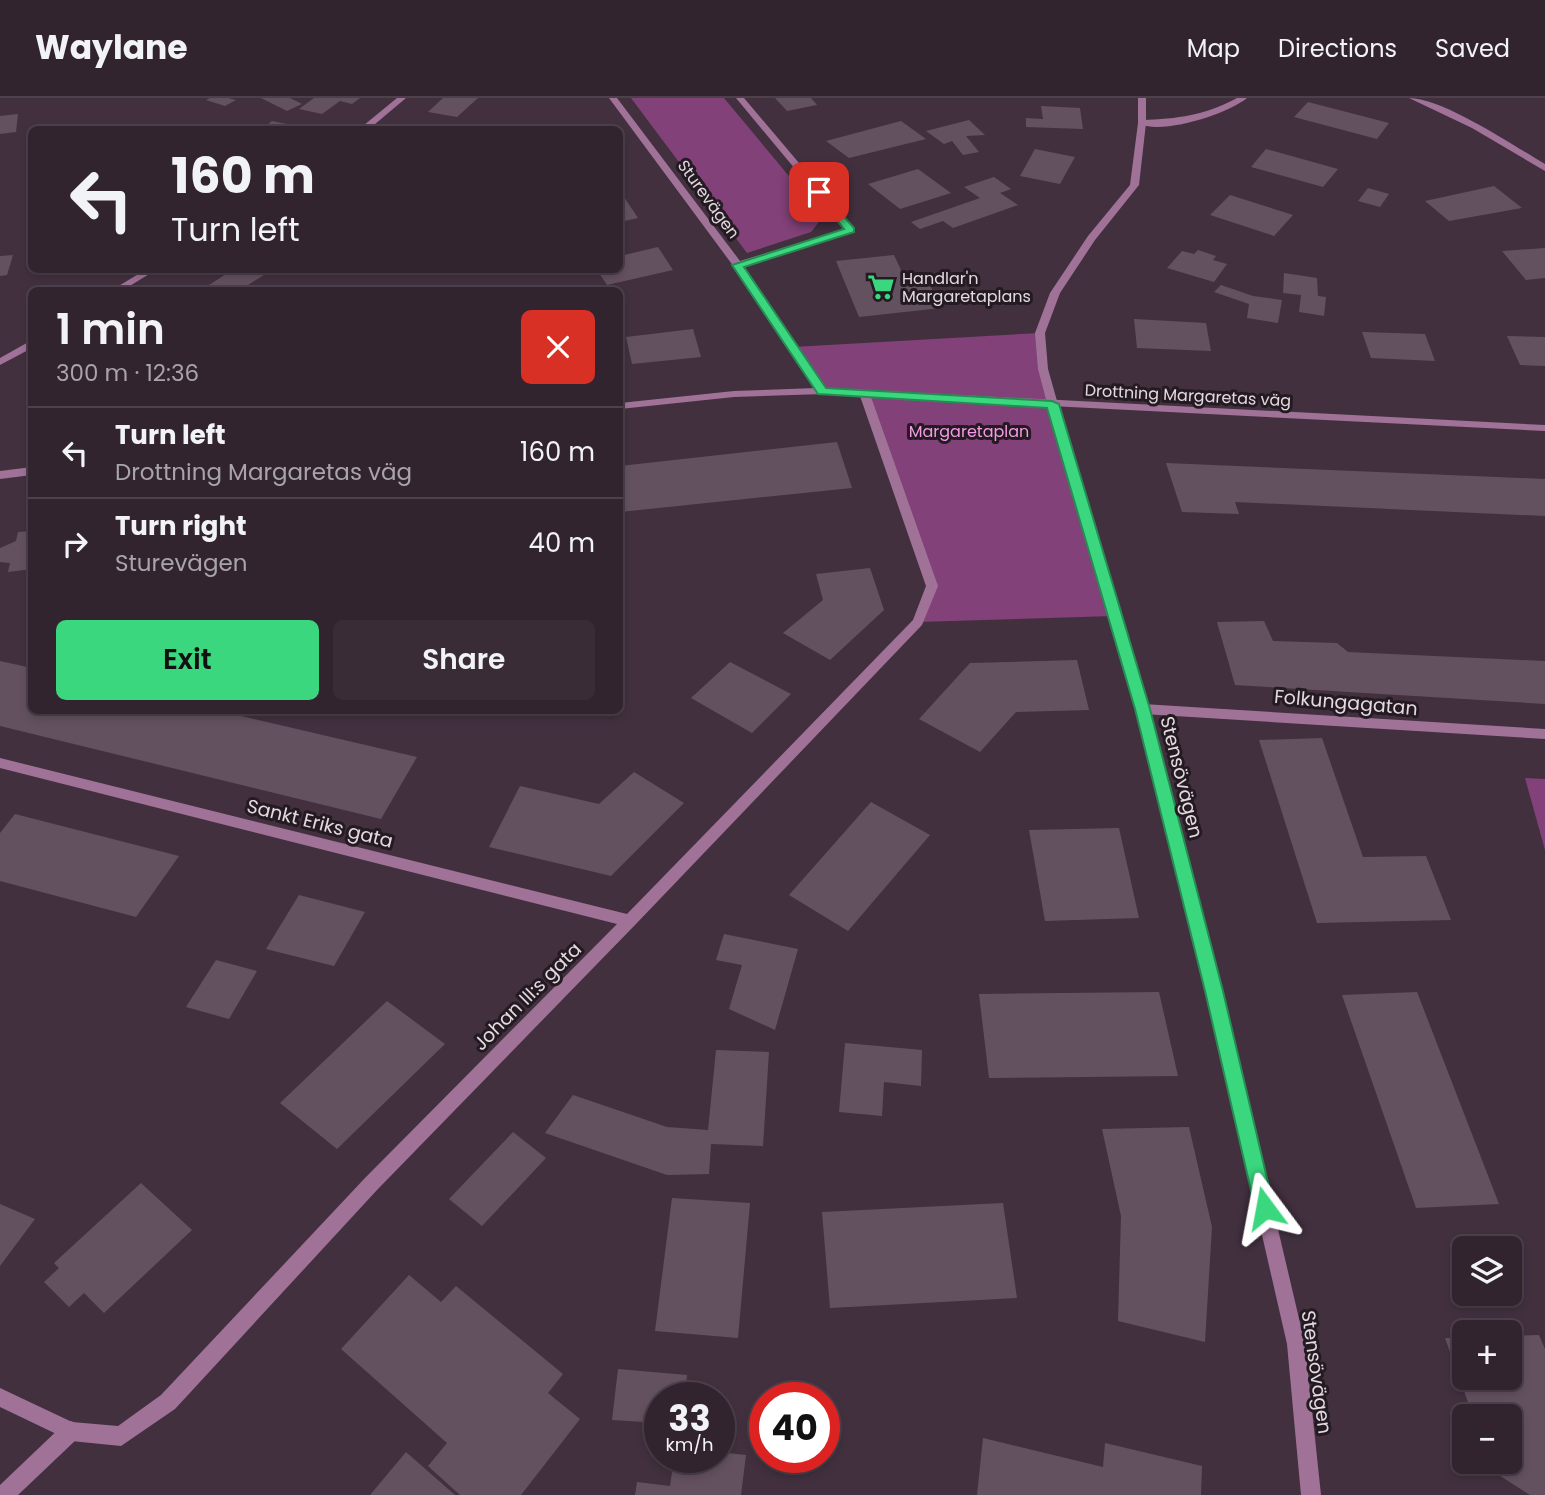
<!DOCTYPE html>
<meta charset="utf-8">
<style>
:root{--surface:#32242f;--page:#3a2c37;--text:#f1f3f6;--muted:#a8a4aa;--line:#4d414b;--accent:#3bd77f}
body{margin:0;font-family:Poppins,sans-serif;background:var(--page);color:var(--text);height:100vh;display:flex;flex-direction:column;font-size:26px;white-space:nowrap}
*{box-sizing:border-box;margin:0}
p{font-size:23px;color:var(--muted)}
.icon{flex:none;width:38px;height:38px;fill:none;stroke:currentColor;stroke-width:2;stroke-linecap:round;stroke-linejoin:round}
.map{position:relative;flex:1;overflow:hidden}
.sheet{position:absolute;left:28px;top:189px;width:595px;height:427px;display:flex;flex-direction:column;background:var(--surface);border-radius:10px;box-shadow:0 4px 10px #0003,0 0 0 2px var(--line)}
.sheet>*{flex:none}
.banner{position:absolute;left:28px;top:28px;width:595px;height:147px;border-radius:10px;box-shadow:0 4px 10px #0003,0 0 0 2px var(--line);background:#32242f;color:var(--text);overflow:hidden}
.controls{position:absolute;left:1452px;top:1138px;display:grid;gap:14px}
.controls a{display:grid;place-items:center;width:70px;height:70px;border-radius:10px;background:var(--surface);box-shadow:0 4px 10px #0003,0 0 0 2px var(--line);font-size:35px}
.speed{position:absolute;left:644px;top:1284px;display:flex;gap:14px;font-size:35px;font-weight:700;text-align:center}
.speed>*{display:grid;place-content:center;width:91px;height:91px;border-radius:50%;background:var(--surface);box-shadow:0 4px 10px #0003,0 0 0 2px var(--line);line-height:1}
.speed small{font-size:18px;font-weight:400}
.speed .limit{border:10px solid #d22;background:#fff;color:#111}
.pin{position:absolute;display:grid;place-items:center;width:60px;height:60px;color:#fff;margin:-30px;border-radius:14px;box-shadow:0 4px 10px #0006}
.me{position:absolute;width:77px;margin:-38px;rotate:347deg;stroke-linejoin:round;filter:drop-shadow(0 0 5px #0008)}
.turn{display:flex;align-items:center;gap:24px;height:147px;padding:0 28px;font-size:32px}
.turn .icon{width:91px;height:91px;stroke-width:2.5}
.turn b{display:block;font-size:49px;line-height:60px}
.round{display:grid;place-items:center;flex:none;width:74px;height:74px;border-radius:10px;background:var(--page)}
.overview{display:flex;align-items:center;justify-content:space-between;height:119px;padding:0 28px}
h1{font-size:42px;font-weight:600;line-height:52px}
.cta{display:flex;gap:14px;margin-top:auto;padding:14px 28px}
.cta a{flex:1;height:80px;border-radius:10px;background:var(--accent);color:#111;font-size:28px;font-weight:600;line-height:80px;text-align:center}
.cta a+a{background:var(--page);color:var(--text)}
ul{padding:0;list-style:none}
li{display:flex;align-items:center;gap:21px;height:91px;padding:0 28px;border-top:2px solid var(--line)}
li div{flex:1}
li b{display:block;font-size:26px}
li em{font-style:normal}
header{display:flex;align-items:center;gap:42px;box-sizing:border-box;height:98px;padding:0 35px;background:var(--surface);border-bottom:2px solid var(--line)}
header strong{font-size:33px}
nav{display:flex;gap:38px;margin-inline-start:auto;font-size:24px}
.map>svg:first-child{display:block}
</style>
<header>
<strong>Waylane</strong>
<nav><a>Map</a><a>Directions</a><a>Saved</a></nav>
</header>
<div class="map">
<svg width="1545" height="1397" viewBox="0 0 1545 1397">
<rect width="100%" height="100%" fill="#42303f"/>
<g fill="#824178">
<path d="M631 0H724L823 119 811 134 747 155Z"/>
<path d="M1040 235 1043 271 1114 518 918 524 932 488 865 297 823 293 793 249Z"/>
<path d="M1525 680 1545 681V752Z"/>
</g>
<g fill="#645160">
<path d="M210 0H228L236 2 225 8 206 2Z"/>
<path d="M261 0H290L302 6 287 13Z"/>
<path d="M314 0H360L352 6 340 3 322 16 299 11Z"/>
<path d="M443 0H478L457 19 428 14Z"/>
<path d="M775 0H811L817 7 787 13Z"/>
<path d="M1308 4 1389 25 1377 41 1294 19Z"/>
<path d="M1041 8 1080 10 1083 31 1026 29V20L1043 21Z"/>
<path d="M18 16 16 34 0 36V18Z"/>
<path d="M969 22 985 37 966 38 979 54 963 57 952 43 944 46 926 33Z"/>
<path d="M272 23 307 30V32H261Z"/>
<path d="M901 23 926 41 849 60 826 43Z"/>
<path d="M1035 51 1075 59 1060 86 1020 78Z"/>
<path d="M1266 51 1338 71 1323 89 1251 69Z"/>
<path d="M918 71 951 95 900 111 868 86Z"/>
<path d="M994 79 1011 91 1000 95 1018 107 953 130 943 123 920 131 911 124 980 100 964 89Z"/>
<path d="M1494 88 1522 110 1449 123 1425 103Z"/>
<path d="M1368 90 1389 96 1380 109 1358 103Z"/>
<path d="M1230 97 1293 117 1274 138 1210 117Z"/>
<path d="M624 99 638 120 620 124V100Z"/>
<path d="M658 149 673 172 607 187 597 172H620V158Z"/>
<path d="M1545 150V180L1526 182 1502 153Z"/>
<path d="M1198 152 1216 158 1213 162 1227 166 1214 184 1167 170 1182 153 1194 156Z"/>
<path d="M13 157 7 177 0 178V158Z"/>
<path d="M894 157 906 183 927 181 941 210 859 219 836 163Z"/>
<path d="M232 172H250L264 177 240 192 203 191Z"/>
<path d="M1284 175 1317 180 1318 198 1326 199 1324 218 1299 214 1301 197 1283 195Z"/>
<path d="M1221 187 1253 198 1282 202 1278 225 1247 220 1249 206 1214 194Z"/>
<path d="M1134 221 1206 225 1211 253 1137 250Z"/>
<path d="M693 231 701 259 632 266 626 239Z"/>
<path d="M1362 234 1425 236 1435 263 1371 260Z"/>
<path d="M1507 238 1545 239V268L1520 267Z"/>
<path d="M837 344 852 390 620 414V368Z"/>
<path d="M1166 365 1545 381V418L1235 404 1239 416 1182 414Z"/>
<path d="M32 433V471L8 474 10 465 0 464V450L16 443 18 434Z"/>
<path d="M870 470 884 512 830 562 783 535 823 502 816 476Z"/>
<path d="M1264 523 1273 543 1337 545 1348 554 1545 563V606L1235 587 1217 524Z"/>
<path d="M1077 562 1089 612 1016 614 980 654 919 621 970 565Z"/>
<path d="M0 563 32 570V612H215L417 659 381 721 0 628Z"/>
<path d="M730 564 791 596 752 635 691 600Z"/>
<path d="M1322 640 1363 759 1426 758 1451 822 1317 825 1259 642Z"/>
<path d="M634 674 684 705 611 778 489 749 520 688 599 706Z"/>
<path d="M871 704 930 737 848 833 789 797Z"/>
<path d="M15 716 179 758 136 819 0 783V735Z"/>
<path d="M1119 730 1139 820 1045 823 1029 732Z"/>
<path d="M299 797 365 814 334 868 266 851Z"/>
<path d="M724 836 798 851 775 932 729 911 742 867 716 862Z"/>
<path d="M216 862 257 873 229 921 186 909Z"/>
<path d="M1159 894 1178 978 989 980 979 896Z"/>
<path d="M1417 894 1499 1106 1416 1110 1342 897Z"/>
<path d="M387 903 445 946 337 1051 280 1005Z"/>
<path d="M845 945 922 952 921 988 884 984 882 1018 839 1014Z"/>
<path d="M716 952 769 954 763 1048 711 1046 709 1076 667 1077 545 1035 573 997 667 1029 708 1032Z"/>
<path d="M1189 1029 1212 1129 1205 1244 1118 1223 1121 1118 1102 1031Z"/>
<path d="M513 1034 546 1060 482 1128 449 1101Z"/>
<path d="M141 1085 192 1132 104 1215 84 1195 69 1209 44 1184 59 1170 54 1165Z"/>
<path d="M672 1100 750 1105 738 1240 655 1233Z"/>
<path d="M1003 1105 1017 1200 830 1210 822 1114Z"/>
<path d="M0 1106 35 1121 0 1168Z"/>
<path d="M409 1177 441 1204 456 1188 563 1276 548 1295 580 1321 521 1397H460L428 1368 447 1345 341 1251Z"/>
<path d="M1539 1237 1545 1251V1397H1530L1494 1374 1490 1363H1510V1318H1473L1445 1240H1465V1279H1510V1238Z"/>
<path d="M618 1271 687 1277 685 1300H660V1325L612 1322Z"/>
<path d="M983 1340 1103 1369 1105 1345 1202 1368 1201 1397H977Z"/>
<path d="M406 1354 455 1397H370Z"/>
<path d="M719 1354 746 1357 741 1397H635L637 1384 670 1388 674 1360H719Z"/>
</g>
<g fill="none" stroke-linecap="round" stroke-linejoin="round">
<path fill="#a17298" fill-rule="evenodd" d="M71 1323 78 1326 81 1333 78 1340 18 1397H0V1387L64 1326Z"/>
<g fill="#a17298" fill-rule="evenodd">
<path d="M397 0H406L368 32H358Z"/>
<path d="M609 0H617L740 163 845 131 736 0H744L854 130V134L744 168 826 290 1545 327V333L871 299 938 488 922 527 635 827 377 1092 175 1311 121 1348 71 1343 0 1309V1290L72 1324 118 1328 161 1297 365 1080 617 826 0 670V660L627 816 913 522 926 488 860 298 823 296 734 299 620 311V305L734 293 816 290 734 169Z"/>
<path d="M1237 0H1247C1228 16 1160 38 1138 25L1142 22C1177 21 1206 17 1237 0Z"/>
<path d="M1409 0C1443 0 1514 48 1545 66V73L1472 30Z"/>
<path d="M145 172H156L123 192H112Z"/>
<path d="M32 242V250L0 267V260Z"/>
<path d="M32 369V377L0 381V373Z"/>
<path d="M1143 606 1545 631V641L1143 616 1136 611Z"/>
</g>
<path fill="#a17298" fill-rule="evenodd" d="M1138 0H1146V25L1139 87 1095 142 1060 195 1045 235 1048 271 1081 388 1150 611 1222 893 1305 1246 1321 1397H1301L1287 1246 1206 893 1136 611 1069 388 1038 271 1035 235 1050 195 1088 138 1130 87 1138 25Z"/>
</g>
<path fill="#3bd77f" stroke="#268c53" stroke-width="2" d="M819 91 854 130V134L744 169 826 290 1052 303 1059 306 1150 611 1223 893 1274 1110 1272 1117 1265 1119 1258 1117 1255 1110 1205 893 1135 611 1047 310 818 296 732 167 844 131 814 94Z"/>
<defs>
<symbol id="supermarket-bare" viewBox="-9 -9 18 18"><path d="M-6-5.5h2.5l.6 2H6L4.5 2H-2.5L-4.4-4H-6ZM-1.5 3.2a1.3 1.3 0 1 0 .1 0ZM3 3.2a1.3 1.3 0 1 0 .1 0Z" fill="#3bd77f" stroke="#241b22" stroke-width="2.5" paint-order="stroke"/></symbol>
</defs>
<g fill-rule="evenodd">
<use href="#supermarket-bare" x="862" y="170" width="38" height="38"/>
</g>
<g text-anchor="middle" stroke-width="6" stroke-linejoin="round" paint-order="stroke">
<g font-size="16" fill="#e4d8e1" stroke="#241b22">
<text transform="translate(709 101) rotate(54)" y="6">Sturevägen</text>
<text transform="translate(1188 297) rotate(3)" y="6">Drottning Margaretas väg</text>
</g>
<g font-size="16" fill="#e4d8e1" stroke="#241b22" text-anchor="start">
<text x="902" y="186">Handlar'n<tspan x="902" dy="18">Margaretaplans</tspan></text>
</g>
<g font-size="16" fill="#f699e6" stroke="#241b22">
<text x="969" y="339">Margaretaplan</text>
</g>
<g font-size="19" fill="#e4d8e1" stroke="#241b22">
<text transform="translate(1346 604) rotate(5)" y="7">Folkungagatan</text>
<text transform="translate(1182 679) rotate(76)" y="7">Stensövägen</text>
<text transform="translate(320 725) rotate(14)" y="7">Sankt Eriks gata</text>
<text transform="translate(527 898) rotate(-45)" y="7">Johan III:s gata</text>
<text transform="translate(1317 1274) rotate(82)" y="7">Stensövägen</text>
</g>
</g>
</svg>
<div class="controls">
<a><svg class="icon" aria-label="layers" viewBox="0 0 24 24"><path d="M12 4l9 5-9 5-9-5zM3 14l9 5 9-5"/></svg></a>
<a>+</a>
<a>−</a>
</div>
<div class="speed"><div>33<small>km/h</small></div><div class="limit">40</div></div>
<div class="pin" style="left:819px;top:94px;background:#d93025"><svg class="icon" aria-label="arrive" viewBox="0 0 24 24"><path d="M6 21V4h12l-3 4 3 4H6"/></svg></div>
<svg class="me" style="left:1265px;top:1110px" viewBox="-20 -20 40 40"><path d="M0-17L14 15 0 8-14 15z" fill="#3bd77f" stroke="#fff" stroke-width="4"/></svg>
<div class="banner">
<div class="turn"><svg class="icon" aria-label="left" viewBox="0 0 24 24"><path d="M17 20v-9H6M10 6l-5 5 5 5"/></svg><div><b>160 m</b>Turn left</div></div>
</div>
<section class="sheet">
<div class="overview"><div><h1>1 min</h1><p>300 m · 12:36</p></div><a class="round" style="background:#d93025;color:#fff"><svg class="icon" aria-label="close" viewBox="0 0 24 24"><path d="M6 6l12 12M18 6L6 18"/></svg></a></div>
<ul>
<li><svg class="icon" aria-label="left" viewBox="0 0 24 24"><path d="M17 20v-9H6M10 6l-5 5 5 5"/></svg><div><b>Turn left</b><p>Drottning Margaretas väg</p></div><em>160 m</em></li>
<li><svg class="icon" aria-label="right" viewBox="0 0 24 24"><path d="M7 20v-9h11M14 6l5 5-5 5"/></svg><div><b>Turn right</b><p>Sturevägen</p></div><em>40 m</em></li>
</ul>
<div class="cta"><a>Exit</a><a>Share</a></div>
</section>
</div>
